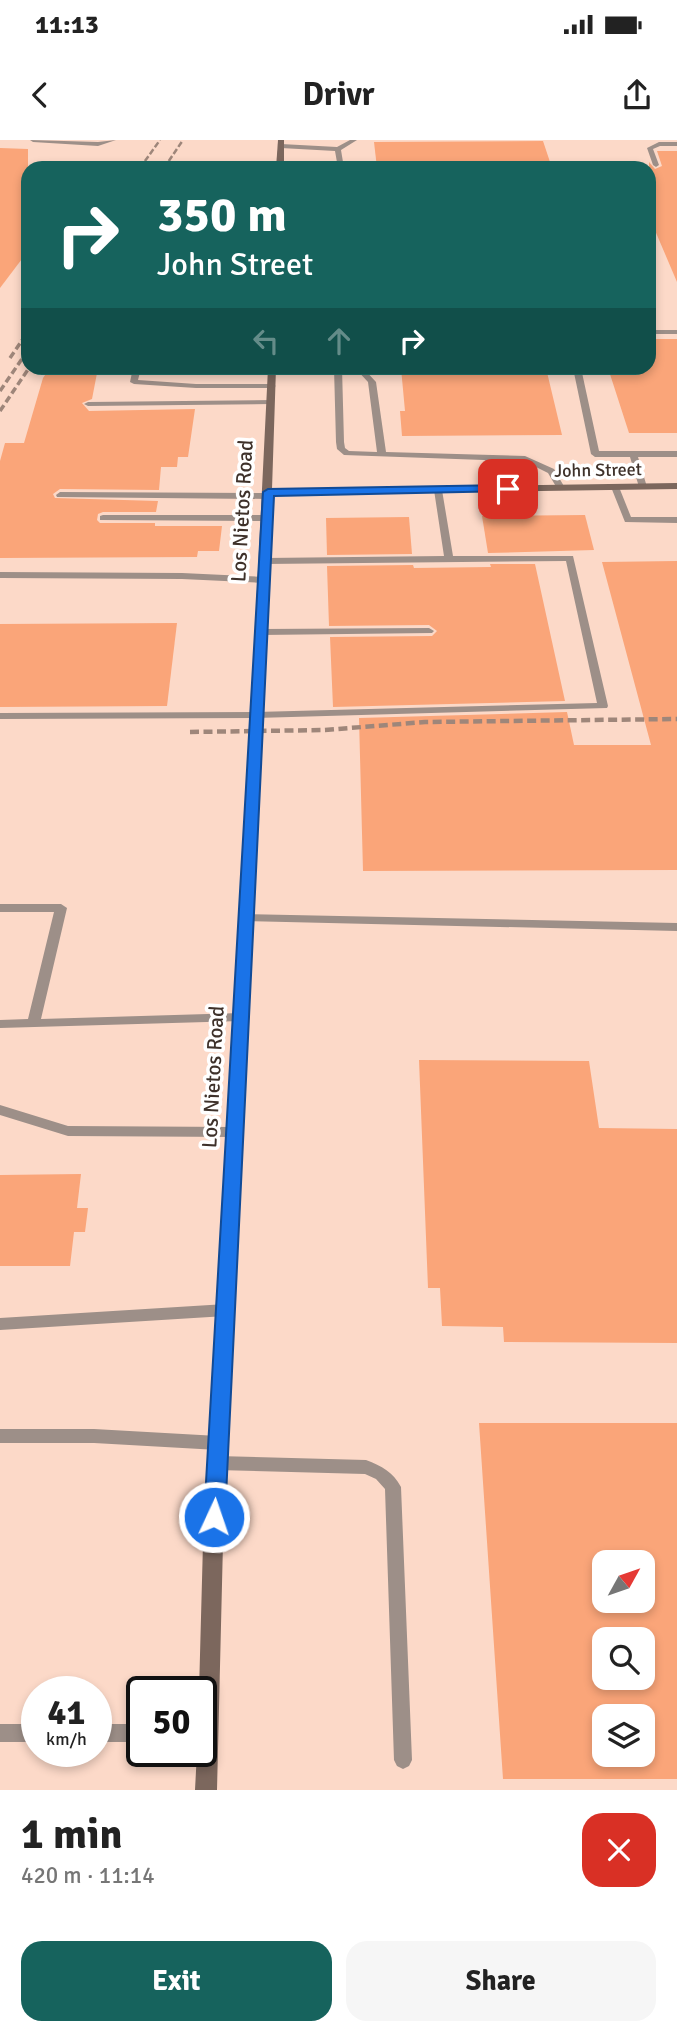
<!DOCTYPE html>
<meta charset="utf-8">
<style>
:root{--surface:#fff;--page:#f6f6f6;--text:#222;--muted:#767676;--accent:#16635d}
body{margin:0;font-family:Signika,sans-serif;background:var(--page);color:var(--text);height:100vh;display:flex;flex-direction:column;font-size:26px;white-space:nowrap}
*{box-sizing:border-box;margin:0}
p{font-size:23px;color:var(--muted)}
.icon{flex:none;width:38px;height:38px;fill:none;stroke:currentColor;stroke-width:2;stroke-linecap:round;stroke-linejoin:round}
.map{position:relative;height:1650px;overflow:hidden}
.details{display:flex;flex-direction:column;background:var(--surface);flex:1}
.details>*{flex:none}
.banner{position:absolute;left:21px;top:21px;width:635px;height:214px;border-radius:21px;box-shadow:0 4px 10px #0003;background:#16635d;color:#fff;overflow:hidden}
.needle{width:46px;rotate:50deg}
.tools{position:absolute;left:592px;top:1410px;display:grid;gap:14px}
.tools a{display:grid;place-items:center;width:63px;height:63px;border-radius:14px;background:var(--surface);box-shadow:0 4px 10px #0003;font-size:35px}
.speed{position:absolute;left:21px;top:1536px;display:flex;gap:14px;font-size:35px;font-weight:700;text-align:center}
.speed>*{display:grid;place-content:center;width:91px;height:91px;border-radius:50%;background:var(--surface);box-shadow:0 4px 10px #0003;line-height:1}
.speed small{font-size:18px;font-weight:400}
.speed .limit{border:4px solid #111;border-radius:10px;background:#fff;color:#111}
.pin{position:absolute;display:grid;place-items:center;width:60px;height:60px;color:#fff;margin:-30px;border-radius:14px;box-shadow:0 4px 10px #0006}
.me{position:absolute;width:77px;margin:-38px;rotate:3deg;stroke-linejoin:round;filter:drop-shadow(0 0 5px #0008)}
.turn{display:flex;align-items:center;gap:24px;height:147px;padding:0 21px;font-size:32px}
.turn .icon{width:91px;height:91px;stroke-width:2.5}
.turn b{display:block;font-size:49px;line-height:60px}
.lanes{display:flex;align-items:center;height:66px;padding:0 21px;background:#0003;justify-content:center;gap:35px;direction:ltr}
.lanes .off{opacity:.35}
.round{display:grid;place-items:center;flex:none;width:74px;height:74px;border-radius:21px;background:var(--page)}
.overview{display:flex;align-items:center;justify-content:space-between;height:119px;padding:0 21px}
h1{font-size:42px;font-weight:700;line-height:52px}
.button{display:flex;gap:14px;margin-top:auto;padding:14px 21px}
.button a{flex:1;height:80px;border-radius:21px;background:var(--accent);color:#fff;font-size:28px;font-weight:700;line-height:80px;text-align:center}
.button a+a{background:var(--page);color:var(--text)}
.status{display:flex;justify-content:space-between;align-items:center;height:49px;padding:0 35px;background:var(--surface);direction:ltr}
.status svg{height:19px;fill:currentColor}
header{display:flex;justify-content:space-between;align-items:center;height:91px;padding:0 21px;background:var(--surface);font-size:32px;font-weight:700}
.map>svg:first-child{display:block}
</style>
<div class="status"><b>11:13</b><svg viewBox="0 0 49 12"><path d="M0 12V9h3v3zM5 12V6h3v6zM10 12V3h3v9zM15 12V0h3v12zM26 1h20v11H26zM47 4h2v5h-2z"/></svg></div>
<header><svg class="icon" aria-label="back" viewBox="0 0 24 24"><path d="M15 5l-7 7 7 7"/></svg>Drivr<svg class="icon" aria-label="share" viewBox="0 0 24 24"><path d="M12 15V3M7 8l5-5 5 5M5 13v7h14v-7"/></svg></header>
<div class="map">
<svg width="677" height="1650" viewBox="0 0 677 1650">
<rect width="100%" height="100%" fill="#fcd9c8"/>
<g fill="#faa579" fill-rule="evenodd">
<path d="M543 1 552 28H377L374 2Z"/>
<path d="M0 8 28 9V111L0 148Z"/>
<path d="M657 11H677V142L654 88H649V22L655 29 662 26Z"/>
<path d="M649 199H677V293H629L608 228H649Z"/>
<path d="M50 228H98L92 259 82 263 89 271 195 269 188 317H178L177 327H161L159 350 60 349 53 354 55 358 158 361 156 372H103L98 374 97 380 100 383H155V386H222L219 411H198L197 417 0 418V321L5 303H24L43 238Z"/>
<path d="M401 228H546L562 295 402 296 400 271H405Z"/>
<path d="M585 375 594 410 488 413 482 376Z"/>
<path d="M409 377 412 414 327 415 326 378Z"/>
<path d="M677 421V730L363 731 359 578 567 572 574 605H651L602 422Z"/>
<path d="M490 424H535L565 561 333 567 330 497 432 496 437 491 429 485 329 486 327 426 413 425 414 428 491 427Z"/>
<path d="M177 483 167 566 0 567V484Z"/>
<path d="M419 920 589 921 599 988 677 989V1203L504 1202 503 1187 442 1186 440 1148H428Z"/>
<path d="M81 1034 77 1068H88L85 1092H74L70 1126H0V1035Z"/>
<path d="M479 1283H677V1639H503ZM604 1423H642V1461H604ZM604 1500H642V1538H604ZM604 1577H642V1615H604Z"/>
</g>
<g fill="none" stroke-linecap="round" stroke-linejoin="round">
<g fill="#9d8f88" fill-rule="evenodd">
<path d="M30 0 98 2 116 0 98 6 33 2Z"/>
<path d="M350 0H357L341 10 344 28H338L335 11 281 8 278 6 281 4 337 7Z"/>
<path d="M659 2H677V6H660L653 9 659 25 656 27 653 25 647 8Z"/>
<rect x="649" y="190" width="28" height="4"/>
<path d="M133 228H141L138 240 196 244H272L276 246 272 248H196L134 244 130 242Z"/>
<path d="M334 228H342L344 302 345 308 349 311 377 312 368 242 355 228H363L376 242 386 312 525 316 554 329 565 348 558 350 548 333 524 321H497L504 325 512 349 508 352 504 349 496 326 484 320 344 315 337 309 336 302Z"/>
<path d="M573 228H581L599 311H677V317H638L647 347 646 349 639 347 630 317H595L591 314Z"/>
<path d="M274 260V264H271L88 266 84 264 88 262Z"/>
<path d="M615 344 619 347 631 377H677V383L625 382 611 347Z"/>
<path d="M438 347 442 350 453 416H573L608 566 607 568 256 578 0 579V573L256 572 597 563 566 421 265 424 260 421 265 418 444 416 434 350Z"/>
<path d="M60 352 268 353 272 356 268 359 57 357 56 355Z"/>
<path d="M103 375H267L271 378 267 381 100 380V376Z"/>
<path d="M0 432 182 433 264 437 269 440 264 443 182 439 0 438Z"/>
<path d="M429 488 434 491 432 493 261 495 256 492 261 489Z"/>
<path d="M0 764H61L67 768 41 879 241 873 247 877 241 881 0 888V880L28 879 54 772H0Z"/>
<path d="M246 774 677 783V791L242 781 240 778 242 775Z"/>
<path d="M0 965 68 986 235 987 240 989 242 992 240 995 235 997 68 996 0 975Z"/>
<path d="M226 1164 231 1166 233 1170 231 1174 226 1176 0 1190V1178Z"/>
<path d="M0 1289H94L218 1296 224 1298 226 1303 224 1308 218 1310 94 1303H0Z"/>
<path d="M217 1316 366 1320C382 1326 393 1332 401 1347L412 1620 409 1626 403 1629 397 1626 394 1620 385 1349 376 1339 365 1334 217 1330 211 1328 209 1323 211 1318Z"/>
<rect x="0" y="1584" width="37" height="18"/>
<rect x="96" y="1584" width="46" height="18"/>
</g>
<g fill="#7c675d" fill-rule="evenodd">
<path d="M278 0H284V28H276Z"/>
<path d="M268 228H276L272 349 677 343V349L271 355 223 1403 217 1650H195L197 1612H201V1552H199L203 1403 250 591Z"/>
</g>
<g stroke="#9e867a" stroke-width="2.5" stroke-dasharray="6 2.5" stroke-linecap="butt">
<path d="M140 28 160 0"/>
<path d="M164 28 183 0"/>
<path d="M22 201 28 192"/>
</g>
<g stroke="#9e867a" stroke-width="3.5" stroke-dasharray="7 3.5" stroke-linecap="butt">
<path d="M10 218 23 199"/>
<path d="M0 251 28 210"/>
<path d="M0 271 29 228"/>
</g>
<path stroke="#9e867a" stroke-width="4.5" stroke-dasharray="9 4.5" stroke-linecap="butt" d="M190 592 325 590 425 582 677 579"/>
</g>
<path fill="#1a73e8" stroke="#114b97" stroke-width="2" d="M508 345 512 346V351L274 356 225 1377 222 1383 214 1386 207 1383 204 1377 263 352 268 349Z"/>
<g text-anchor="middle" stroke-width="7" stroke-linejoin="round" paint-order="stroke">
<g font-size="18" fill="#3e312a" stroke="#fff">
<text transform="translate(598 330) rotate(-1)" y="6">John Street</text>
</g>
<g font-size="21" fill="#3e312a" stroke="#fff">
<text transform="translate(242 371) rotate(-87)" y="7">Los Nietos Road</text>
<text transform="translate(213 937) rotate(-87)" y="7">Los Nietos Road</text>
</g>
</g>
</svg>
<div class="tools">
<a><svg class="needle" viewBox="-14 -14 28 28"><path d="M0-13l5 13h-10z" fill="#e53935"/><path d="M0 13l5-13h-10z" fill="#767676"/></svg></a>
<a><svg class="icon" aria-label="search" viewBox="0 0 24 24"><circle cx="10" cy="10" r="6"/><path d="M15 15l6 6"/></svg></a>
<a><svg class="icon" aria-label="layers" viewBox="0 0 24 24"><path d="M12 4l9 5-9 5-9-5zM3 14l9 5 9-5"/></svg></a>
</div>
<div class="speed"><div>41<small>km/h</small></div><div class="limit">50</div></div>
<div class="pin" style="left:508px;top:349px;background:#d93025"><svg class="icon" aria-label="arrive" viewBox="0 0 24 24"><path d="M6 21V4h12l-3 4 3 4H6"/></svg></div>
<svg class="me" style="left:214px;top:1377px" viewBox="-20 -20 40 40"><circle r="17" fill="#1a73e8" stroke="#fff" stroke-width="3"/><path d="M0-11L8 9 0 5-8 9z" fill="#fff"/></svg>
<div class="banner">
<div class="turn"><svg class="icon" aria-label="right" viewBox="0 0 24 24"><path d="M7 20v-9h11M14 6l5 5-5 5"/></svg><div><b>350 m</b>John Street</div></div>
<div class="lanes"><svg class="icon off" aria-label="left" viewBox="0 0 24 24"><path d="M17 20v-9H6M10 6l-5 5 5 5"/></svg><svg class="icon off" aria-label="ahead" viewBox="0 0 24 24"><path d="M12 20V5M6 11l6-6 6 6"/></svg><svg class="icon" aria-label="right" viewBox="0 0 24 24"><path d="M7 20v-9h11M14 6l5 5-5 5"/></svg></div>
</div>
</div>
<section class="details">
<div class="overview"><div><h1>1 min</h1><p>420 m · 11:14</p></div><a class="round" style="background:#d93025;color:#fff"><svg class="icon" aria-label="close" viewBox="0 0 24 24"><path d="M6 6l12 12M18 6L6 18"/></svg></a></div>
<div class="button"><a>Exit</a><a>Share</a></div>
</section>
